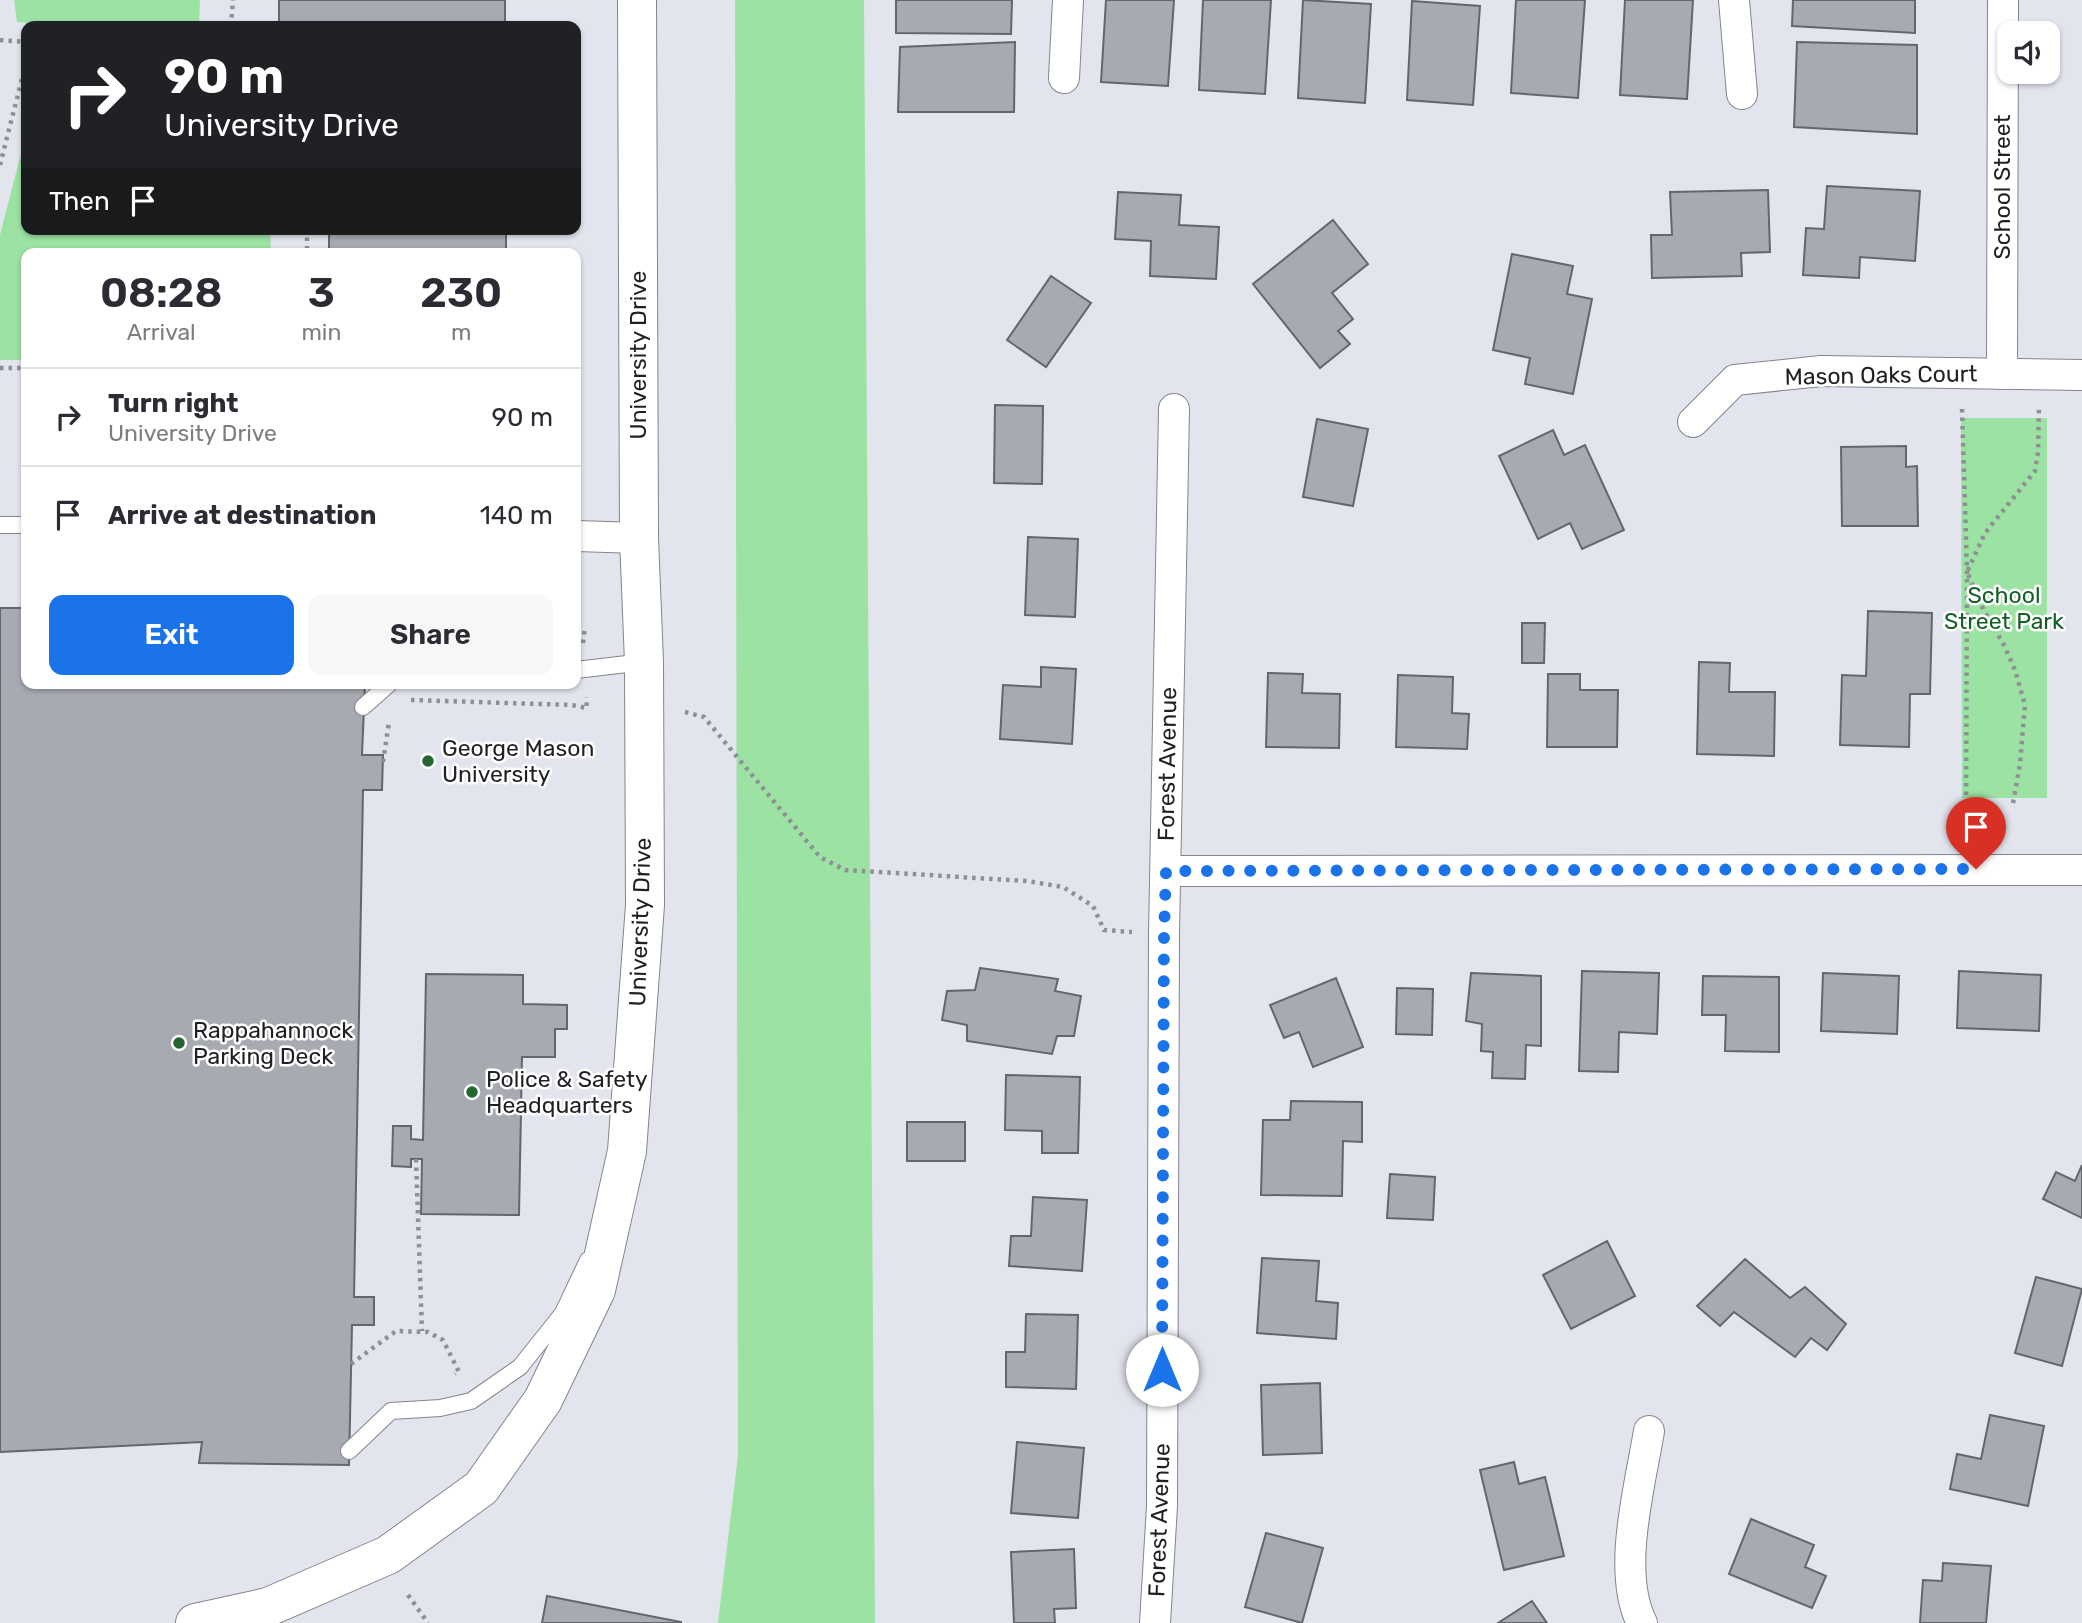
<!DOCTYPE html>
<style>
:root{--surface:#fff;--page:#f7f7f7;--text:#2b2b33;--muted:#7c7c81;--line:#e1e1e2;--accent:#1a73e8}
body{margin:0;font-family:Rubik,sans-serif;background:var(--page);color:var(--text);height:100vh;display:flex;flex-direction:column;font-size:26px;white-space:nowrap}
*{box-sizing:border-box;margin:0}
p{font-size:23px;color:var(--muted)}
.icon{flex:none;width:38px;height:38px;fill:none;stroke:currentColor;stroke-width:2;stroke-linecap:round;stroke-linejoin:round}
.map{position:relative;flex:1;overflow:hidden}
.panel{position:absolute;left:21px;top:248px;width:560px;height:441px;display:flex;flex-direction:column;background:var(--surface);border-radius:14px;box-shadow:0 2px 5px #0004}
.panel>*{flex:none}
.top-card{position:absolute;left:21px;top:21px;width:560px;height:214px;border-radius:14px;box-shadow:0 2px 5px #0004;background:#202124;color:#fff;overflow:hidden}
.tools{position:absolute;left:1997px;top:21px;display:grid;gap:14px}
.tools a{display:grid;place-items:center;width:63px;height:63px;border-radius:14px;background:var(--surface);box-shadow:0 2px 5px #0004;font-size:35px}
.pin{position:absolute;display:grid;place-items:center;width:60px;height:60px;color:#fff;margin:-72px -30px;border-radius:50% 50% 50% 0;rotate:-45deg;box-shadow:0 0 7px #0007}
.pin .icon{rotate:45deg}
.me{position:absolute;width:77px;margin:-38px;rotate:0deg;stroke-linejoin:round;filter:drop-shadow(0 0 5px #0008)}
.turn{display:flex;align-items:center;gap:24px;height:147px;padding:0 28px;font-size:32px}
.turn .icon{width:91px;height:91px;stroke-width:2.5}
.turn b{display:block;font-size:49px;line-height:60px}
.then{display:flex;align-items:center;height:66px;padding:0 28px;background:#0003;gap:14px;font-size:26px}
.eta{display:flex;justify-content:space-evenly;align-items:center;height:119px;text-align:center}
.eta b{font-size:42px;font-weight:600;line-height:49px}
.action{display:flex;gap:14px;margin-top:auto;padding:14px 28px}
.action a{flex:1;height:80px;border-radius:14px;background:var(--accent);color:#fff;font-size:28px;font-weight:600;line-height:80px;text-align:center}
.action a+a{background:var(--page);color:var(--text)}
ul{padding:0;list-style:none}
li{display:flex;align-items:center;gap:21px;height:98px;padding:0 28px;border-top:2px solid var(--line)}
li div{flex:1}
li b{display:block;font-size:26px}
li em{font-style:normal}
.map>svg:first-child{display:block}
</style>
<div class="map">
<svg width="2082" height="1623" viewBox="0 0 2082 1623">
<rect width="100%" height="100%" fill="#e3e5ee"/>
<g fill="#9ce2a3">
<path d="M14 0H200L199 26H66L17 22Z"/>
<path d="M735 0H864L875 1623H718L738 1455Z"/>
<path d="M26 134V229H270L271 254H26V360H0V235Z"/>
<path d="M1961 418H2047V798H1962Z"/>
</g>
<g fill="#a8aab2" stroke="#64666e" stroke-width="2">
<rect x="279" y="0" width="226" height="26"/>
<path d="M896 0H1012L1011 34 896 33Z"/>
<path d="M1106 0H1174L1168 86 1101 82Z"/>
<path d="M1203 0H1271L1265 94 1199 90Z"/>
<path d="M1303 0 1371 4 1365 103 1298 98Z"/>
<path d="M1516 0H1585L1578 98 1511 93Z"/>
<path d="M1625 0H1693L1687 99 1620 95Z"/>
<path d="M1793 0H1915V33L1792 26Z"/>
<path d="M1412 1 1480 6 1473 105 1407 100Z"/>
<path d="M1015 42 1014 112H898L900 47Z"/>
<path d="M1797 42 1917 45V134L1794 127Z"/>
<path d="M1827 186 1920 191 1915 261 1860 257 1859 278 1803 275 1806 228 1824 229Z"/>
<path d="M1768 190 1770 252 1741 253 1742 276 1652 278 1651 235H1672L1670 192Z"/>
<path d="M1118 192 1181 195 1179 225 1219 227 1216 279 1150 276 1151 241 1115 239Z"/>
<path d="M1333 220 1368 264 1332 293 1353 319 1338 331 1350 344 1320 368 1253 284Z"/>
<rect x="329" y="229" width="177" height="25"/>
<path d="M1512 254 1573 266 1567 294 1592 299 1573 394 1525 384 1530 358 1493 350Z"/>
<path d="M1051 276 1091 303 1046 367 1007 340Z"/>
<path d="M995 405 1043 406 1042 484 994 483Z"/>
<path d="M1317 419 1368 429 1353 506 1303 497Z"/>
<path d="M1553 430 1564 455 1585 445 1624 530 1582 549 1570 523 1538 539 1499 456Z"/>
<path d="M1906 446V467L1917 466 1918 526H1842L1841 447Z"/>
<path d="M1028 537 1078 539 1075 617 1025 615Z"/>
<path d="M0 608H26V684H365L362 755H383L382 790H363L354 1297H374V1325H352L349 1465 199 1463 202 1442 0 1452Z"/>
<path d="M1868 611 1932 613 1930 694H1910L1909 747 1840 745 1842 675 1866 676Z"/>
<path d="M1522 623H1545L1544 663H1522Z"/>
<path d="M1699 662 1730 663 1729 692H1775L1774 756 1697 754Z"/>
<path d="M1041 667 1076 669 1072 744 1000 739 1003 685 1041 687Z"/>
<path d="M1268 673 1303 674 1302 693 1340 694 1339 748 1266 747Z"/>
<path d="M1548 674H1580V690H1618L1617 747H1547Z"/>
<path d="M1398 675 1453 677 1452 713 1469 714 1467 749 1396 747Z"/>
<path d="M980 968 1058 979 1055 991 1081 996 1074 1036H1057L1052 1054 967 1041V1025L942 1020 947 991 975 990Z"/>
<path d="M1582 971 1659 973 1657 1034 1619 1032 1618 1072 1579 1071Z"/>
<path d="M1959 971 2041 975 2039 1031 1957 1028Z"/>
<path d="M1471 973 1541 976V1046L1526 1045 1525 1079 1492 1078 1493 1052 1481 1051 1482 1024 1466 1021Z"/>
<path d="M1823 973 1899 976 1897 1034 1821 1031Z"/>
<path d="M426 974 523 975V1004L567 1005V1029H555V1057H522L519 1215 421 1214 422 1159H411V1167L392 1166 393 1126H411V1139L423 1140Z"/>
<path d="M1703 976 1779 977V1052L1725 1051 1726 1015H1702Z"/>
<path d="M1336 978 1363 1047 1313 1067 1299 1032 1284 1038 1270 1005Z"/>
<path d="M1397 988 1433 989 1432 1035 1396 1034Z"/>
<path d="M1006 1075 1080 1077 1078 1153H1042V1131L1005 1130Z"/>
<path d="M1291 1101 1362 1102V1142L1343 1141 1342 1196 1261 1195 1263 1120H1290Z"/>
<rect x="907" y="1122" width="58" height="39"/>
<path d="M2082 1165V1218L2043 1199 2056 1172 2075 1181Z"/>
<path d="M1390 1174 1435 1177 1433 1220 1387 1218Z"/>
<path d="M1033 1197 1087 1200 1082 1271 1009 1266 1011 1236H1031Z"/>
<path d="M1607 1241 1635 1296 1571 1329 1543 1275Z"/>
<path d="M1262 1258 1319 1261 1316 1301 1338 1303 1336 1339 1257 1333Z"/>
<path d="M1745 1259 1790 1298 1805 1287 1846 1324 1827 1350 1811 1338 1795 1357 1734 1312 1720 1326 1697 1306Z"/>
<path d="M2036 1277 2082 1289 2062 1366 2015 1353Z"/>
<path d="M1026 1314 1078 1315 1076 1389 1006 1387V1352H1025Z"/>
<path d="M1320 1383 1322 1453 1263 1455 1261 1385Z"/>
<path d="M1990 1415 2044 1426 2028 1506 1950 1489 1957 1454 1981 1459Z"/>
<path d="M1017 1442 1084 1448 1078 1518 1011 1513Z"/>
<path d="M1514 1462 1519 1484 1545 1477 1564 1556 1504 1570 1480 1470Z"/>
<path d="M1751 1519 1814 1545 1805 1567 1826 1576 1812 1608 1729 1574Z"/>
<path d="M1266 1533 1323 1548 1302 1623 1245 1607Z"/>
<path d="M1074 1549 1076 1608 1054 1609 1055 1623H1014L1011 1552Z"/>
<path d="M1943 1563 1991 1566 1986 1623H1920L1923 1580 1942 1581Z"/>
<path d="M547 1596 681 1622V1623H542Z"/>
<path d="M1532 1601 1547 1623H1498Z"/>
</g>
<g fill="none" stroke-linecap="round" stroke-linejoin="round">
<defs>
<g id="lane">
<path d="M0 525H26"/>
<path d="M576 670 644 662"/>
<path d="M363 707 389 684"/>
<path d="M349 1451 391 1411 440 1408 471 1401 520 1367 563 1313 588 1260"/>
</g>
<g id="street">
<path d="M1734 0 1742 94"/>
<path d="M1064 78 1068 0"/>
<path d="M2002 374 2003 0"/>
<path d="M1693 422 1735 380 1821 371 2082 375"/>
<path d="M576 536 639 538"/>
<path d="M1166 871 2082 870"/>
<path d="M1155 1623 1162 1506 1164 934 1174 409"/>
<path d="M1642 1623C1616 1572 1640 1486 1649 1431"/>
</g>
<path id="secondary" d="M195 1623 268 1607 388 1555 481 1488 543 1400 596 1290 627 1151 645 905 644 662 639 538 637 0"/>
</defs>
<use href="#lane" stroke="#83858d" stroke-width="18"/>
<use href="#street" stroke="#83858d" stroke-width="32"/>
<use href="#secondary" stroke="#83858d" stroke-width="40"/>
<g stroke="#8e9096" stroke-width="4.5" stroke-dasharray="3.5 5" stroke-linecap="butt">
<path d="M231 26 233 0"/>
<path d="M0 40 26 42"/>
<path d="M0 165 26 63"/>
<path d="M307 229V254"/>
<path d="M0 368H26"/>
<path d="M1962 409 1967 572 1966 805"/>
<path d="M583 643 585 627"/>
<path d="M411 700 572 705 587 708 586 697"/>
<path d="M685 712 704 717 820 857 845 870 1027 881 1063 887 1093 906 1104 930 1132 932"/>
<path d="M383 762 389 722"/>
<path d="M2013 803 2020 764 2025 705 2015 670 2004 645 1984 611 1967 572 1985 533 2035 471 2038 452 2039 409"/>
<path d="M416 1159 422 1331"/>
<path d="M351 1364 396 1331 428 1332 443 1340 459 1372 455 1374"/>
<path d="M408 1595 428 1623"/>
</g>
<use href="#lane" stroke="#fff" stroke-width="16"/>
<use href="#street" stroke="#fff" stroke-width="30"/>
<use href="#secondary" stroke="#fff" stroke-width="38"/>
</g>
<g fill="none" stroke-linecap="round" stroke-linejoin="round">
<path stroke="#1a73e8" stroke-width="12" stroke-dasharray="0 21.6" d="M1162 1370 1164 934 1166 871 1976 869"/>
</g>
<g fill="#246630" stroke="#fff" stroke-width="2.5">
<circle cx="428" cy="761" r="7"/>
<circle cx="179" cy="1043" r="7"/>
<circle cx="472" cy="1092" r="7"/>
</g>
<g text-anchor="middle" stroke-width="5" stroke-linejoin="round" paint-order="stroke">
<g font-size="23" fill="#1f2023" stroke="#fff">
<text transform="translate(2002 187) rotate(-90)" y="8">School Street</text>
<text transform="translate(638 355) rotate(-90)" y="8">University Drive</text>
<text transform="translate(1881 375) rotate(-1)" y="8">Mason Oaks Court</text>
<text transform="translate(1167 764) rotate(-89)" y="8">Forest Avenue</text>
<text transform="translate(640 922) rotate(-88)" y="8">University Drive</text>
<text transform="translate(1159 1520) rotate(-88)" y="8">Forest Avenue</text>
</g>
<g font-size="23" fill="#136026" stroke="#fff">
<text x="2004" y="603">School<tspan x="2004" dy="26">Street Park</tspan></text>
</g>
<g font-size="23" fill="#1f2023" stroke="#fff" text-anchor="start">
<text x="442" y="756">George Mason<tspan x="442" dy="26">University</tspan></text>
<text x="193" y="1038">Rappahannock<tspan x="193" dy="26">Parking Deck</tspan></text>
<text x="486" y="1087">Police &amp; Safety<tspan x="486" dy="26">Headquarters</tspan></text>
</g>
</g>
</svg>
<div class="tools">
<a><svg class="icon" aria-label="sound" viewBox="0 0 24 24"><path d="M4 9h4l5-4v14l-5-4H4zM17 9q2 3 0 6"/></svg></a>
</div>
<div class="pin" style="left:1976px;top:869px;background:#d93025"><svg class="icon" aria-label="arrive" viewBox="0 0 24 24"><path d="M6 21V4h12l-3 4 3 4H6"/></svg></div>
<svg class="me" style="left:1162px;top:1370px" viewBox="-20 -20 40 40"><circle r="19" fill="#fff"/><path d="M0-13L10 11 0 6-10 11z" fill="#1a73e8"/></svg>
<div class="top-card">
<div class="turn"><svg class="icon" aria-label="right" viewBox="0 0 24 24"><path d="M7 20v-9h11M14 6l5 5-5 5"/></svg><div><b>90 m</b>University Drive</div></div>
<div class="then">Then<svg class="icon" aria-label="arrive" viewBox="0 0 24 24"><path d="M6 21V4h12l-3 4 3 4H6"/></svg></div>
</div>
<section class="panel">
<div class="eta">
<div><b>08:28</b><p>Arrival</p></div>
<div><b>3</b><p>min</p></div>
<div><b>230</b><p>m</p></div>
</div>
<ul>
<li><svg class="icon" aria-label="right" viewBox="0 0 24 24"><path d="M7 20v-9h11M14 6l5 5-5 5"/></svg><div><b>Turn right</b><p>University Drive</p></div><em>90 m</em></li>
<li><svg class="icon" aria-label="arrive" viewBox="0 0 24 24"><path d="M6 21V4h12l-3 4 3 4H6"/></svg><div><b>Arrive at destination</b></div><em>140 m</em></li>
</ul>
<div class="action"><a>Exit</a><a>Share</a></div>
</section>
</div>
